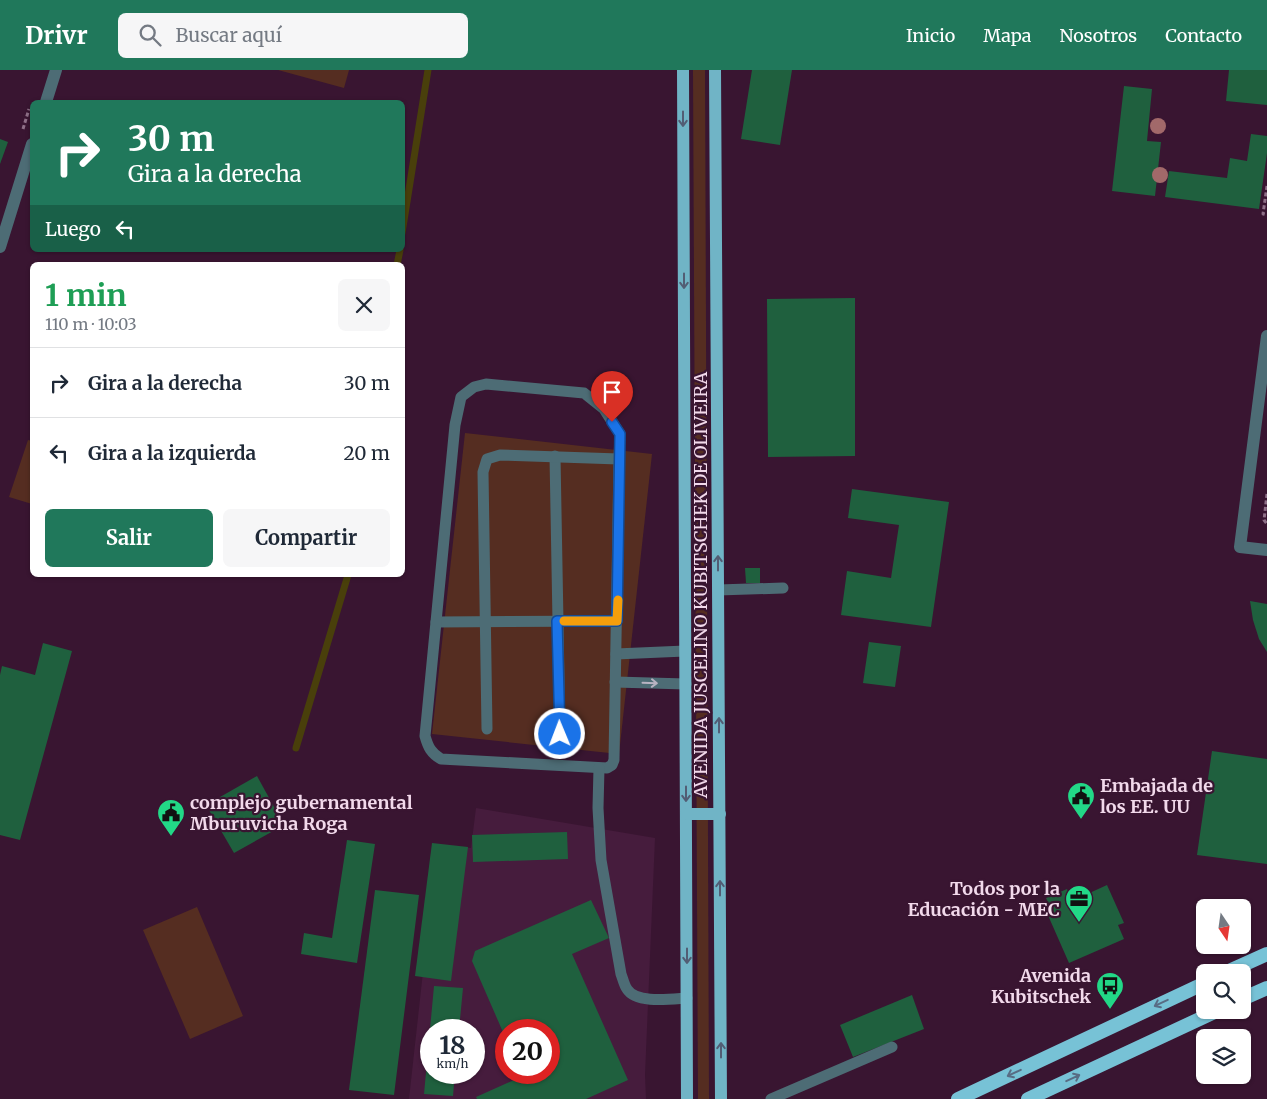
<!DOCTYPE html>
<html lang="es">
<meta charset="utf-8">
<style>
:root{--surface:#fff;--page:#f6f6f7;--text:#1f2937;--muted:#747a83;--line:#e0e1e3;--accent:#20785b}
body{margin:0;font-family:Merriweather,serif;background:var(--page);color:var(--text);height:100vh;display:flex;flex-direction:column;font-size:19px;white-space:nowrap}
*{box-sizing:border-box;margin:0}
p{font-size:16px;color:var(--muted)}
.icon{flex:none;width:28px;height:28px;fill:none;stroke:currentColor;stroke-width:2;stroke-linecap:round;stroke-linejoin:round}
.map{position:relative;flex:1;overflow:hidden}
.drawer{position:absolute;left:30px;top:192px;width:375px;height:315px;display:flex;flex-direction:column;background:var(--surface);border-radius:8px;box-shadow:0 1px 4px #0004}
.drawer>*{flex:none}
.banner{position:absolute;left:30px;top:30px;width:375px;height:152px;border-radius:8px;box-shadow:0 1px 4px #0004;background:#20785b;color:#fff;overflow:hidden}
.needle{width:32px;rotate:167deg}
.fabs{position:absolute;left:1196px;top:829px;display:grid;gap:10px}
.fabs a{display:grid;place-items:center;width:55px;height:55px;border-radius:8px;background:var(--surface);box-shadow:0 1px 4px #0004;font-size:25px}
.speed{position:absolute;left:420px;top:949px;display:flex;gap:10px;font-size:25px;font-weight:700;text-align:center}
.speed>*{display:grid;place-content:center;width:65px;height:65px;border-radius:50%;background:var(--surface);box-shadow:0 1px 4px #0004;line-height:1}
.speed small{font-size:12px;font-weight:400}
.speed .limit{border:8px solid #d22;background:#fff;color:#111}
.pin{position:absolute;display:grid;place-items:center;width:42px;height:42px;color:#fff;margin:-51px -21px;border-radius:50% 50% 50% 0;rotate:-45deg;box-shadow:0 0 5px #0007}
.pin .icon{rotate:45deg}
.me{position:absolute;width:55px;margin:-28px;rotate:359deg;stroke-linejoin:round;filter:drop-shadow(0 0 4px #0008)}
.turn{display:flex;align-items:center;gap:18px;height:105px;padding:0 15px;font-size:22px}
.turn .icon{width:65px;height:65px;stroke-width:2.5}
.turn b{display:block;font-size:35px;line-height:42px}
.then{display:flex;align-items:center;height:48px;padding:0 15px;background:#0003;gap:10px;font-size:19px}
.round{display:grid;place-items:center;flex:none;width:52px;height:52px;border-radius:8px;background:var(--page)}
.overview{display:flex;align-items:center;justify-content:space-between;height:85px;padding:0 15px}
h1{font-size:30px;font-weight:700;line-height:38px;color:#1e9e55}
.button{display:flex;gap:10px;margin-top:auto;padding:10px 15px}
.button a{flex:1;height:58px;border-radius:8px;background:var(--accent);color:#fff;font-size:20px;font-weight:700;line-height:58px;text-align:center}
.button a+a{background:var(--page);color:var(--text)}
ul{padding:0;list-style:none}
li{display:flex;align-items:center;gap:15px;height:70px;padding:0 15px;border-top:1px solid var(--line)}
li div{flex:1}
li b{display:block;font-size:19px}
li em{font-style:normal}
header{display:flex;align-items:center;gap:30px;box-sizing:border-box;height:70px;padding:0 25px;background:var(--accent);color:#fff}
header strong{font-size:24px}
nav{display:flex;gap:28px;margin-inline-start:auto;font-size:18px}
.search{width:350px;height:45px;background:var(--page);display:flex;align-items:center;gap:12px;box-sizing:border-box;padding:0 18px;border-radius:8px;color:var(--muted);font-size:19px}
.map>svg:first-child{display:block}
</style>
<header>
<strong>Drivr</strong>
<div class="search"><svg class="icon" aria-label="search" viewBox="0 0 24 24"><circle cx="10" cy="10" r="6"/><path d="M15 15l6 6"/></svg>Buscar aquí</div>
<nav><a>Inicio</a><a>Mapa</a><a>Nosotros</a><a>Contacto</a></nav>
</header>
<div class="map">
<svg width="1267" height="1029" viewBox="0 0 1267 1029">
<rect width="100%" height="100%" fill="#391531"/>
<path fill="#461c3d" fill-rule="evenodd" d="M476 738 655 768 645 1005 646 1029H409L437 775 471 778ZM431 960H474V1002H431ZM506 960H549V1002H506Z"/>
<g fill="#552d21">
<path d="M278 0H349L344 18Z"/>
<path d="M693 0H705L709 1029H698Z"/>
<path d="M465 363 652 384 619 684 432 664Z"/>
<path d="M28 370 32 371V434L9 427Z"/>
<path d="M197 837 243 946 190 969 143 860Z"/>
</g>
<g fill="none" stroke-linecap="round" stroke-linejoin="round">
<g stroke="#493f0b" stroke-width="7">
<path d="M402 163 428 0"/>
<path d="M397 195 400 180"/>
<path d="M296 678 348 505"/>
</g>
</g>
<g fill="#1f603e">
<path d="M752 0H792L780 75 741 69Z"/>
<path d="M1229 0H1267V35L1226 31Z"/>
<path d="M1124 16 1152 19 1147 71 1161 72 1155 126 1112 121Z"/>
<path d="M1251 64 1267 66V83L1259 139 1165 127 1169 101 1227 108 1230 88 1247 91Z"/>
<path d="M0 69 8 72 0 94Z"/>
<path d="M855 228V386L768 387 767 229Z"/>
<path d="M852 419 949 432 931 557 841 545 847 501 891 508 899 455 848 448Z"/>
<path d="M745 498H760V513H746Z"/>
<path d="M1250 531 1267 534V582L1259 569 1253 550Z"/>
<path d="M869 572 901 576 895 617 863 613Z"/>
<path d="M43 573 72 581 20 770 0 765V605L2 596 35 605Z"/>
<path d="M1212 681 1267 689V794L1197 785Z"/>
<path d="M257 706 284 755 234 783 206 735Z"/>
<path d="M567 762 568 789 473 792 472 765Z"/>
<path d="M347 770 375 774 357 893 301 884 304 863 332 868Z"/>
<path d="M432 773 468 777 451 911 415 906Z"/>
<path d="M1107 815 1124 853 1118 855 1124 869 1069 893 1047 843 1052 841 1046 828 1067 819 1072 831Z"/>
<path d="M375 820 419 825 394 1025 349 1020Z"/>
<path d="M591 830 609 868 572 884 628 1010 586 1029H477L476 1027 523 1006 521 1002H549V960H506V969L472 891 475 881Z"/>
<path d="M434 916 463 918 459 960H431V1002H455L453 1026 424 1024Z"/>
<path d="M912 925 924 959 853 987 840 955Z"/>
</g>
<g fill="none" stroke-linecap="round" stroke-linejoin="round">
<g stroke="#8f7088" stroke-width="3" stroke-dasharray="4 2.5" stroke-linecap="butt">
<path d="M23 59 29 39"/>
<path d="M1267 116 1263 144 1267 145"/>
<path d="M1267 424 1264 450 1267 454"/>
</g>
<g stroke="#4d6c75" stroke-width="11">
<path d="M555 386 560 663"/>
<path d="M718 520 783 518"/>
<path d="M436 552 617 551"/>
<path d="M616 584 685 581"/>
<path d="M615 612 686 614"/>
<path d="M487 659 483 402 487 389 500 385 619 389 614 690 612 695 607 698 441 689C431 683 428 677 425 666L455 355 461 327 474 317 486 314 584 323 604 339 620 364 619 389"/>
<path d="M599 698 598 738 601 790 621 904C623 909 624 915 627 919 636 934 671 929 687 928"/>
<path d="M771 1029 892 977"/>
</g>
<g stroke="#4d6c75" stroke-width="12">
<path d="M46 32 56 0"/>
<path d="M0 177 32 74"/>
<path d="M1267 266 1240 477 1267 480"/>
</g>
<g stroke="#70b4c6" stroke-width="12">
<path d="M683 0 687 1029"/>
<path d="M715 0 721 1029"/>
<path d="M686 744H720"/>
</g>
<g stroke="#77c2d6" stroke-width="14">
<path d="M1227 902 1267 884"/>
<path d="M1242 929 1267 918"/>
<path d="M958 1029 1205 913"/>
<path d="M1028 1029 1219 940"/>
</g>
</g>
<g fill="#a2696a">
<circle cx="1158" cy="56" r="8"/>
<circle cx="1160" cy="105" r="8"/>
</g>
<defs><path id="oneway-shaft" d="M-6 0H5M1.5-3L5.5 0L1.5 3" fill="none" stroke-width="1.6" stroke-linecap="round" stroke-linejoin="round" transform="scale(1.25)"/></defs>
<g stroke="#525d74">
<use href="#oneway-shaft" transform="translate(683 49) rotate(90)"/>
<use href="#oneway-shaft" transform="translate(684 211) rotate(90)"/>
<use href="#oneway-shaft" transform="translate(718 493) rotate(-90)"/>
<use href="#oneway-shaft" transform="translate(719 655) rotate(-90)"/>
<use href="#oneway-shaft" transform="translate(686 724) rotate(90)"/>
<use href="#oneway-shaft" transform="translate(720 818) rotate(-90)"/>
<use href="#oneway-shaft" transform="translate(687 886) rotate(90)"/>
<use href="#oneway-shaft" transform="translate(721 980) rotate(-90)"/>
</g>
<use stroke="#b8b3c2" href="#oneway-shaft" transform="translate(650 613) rotate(2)"/>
<g stroke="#586c84">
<use href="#oneway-shaft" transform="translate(1161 933) rotate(155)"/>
<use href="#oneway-shaft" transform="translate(1014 1003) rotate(155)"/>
<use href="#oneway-shaft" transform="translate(1073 1008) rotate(-25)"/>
</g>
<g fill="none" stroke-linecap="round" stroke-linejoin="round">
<defs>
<path id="route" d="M560 664 557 551H617L620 364 612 352"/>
</defs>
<use href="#route" stroke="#114b97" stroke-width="12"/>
<use href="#route" stroke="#1a73e8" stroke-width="9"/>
<path stroke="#f59e0b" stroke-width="9" d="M564 551H617L618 530"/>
</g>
<defs>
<symbol id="civic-pin" viewBox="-11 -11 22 30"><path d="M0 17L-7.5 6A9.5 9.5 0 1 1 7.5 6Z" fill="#22d887" stroke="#391531"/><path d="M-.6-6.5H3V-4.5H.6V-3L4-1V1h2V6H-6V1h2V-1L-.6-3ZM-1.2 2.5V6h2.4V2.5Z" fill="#111"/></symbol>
<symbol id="office-pin" viewBox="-11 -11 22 30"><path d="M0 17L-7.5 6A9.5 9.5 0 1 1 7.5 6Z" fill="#22d887" stroke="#391531"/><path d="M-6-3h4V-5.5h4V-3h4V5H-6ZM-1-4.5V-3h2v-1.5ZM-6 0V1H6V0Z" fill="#111"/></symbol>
<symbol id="bus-pin" viewBox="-11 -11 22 30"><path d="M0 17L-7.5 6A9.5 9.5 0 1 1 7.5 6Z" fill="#22d887" stroke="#391531"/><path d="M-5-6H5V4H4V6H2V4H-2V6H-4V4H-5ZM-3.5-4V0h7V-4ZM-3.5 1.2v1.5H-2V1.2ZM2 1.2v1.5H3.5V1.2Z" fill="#111"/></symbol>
</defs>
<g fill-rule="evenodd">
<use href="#civic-pin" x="1065" y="710" width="32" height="43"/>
<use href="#civic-pin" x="155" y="727" width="32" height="43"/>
<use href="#office-pin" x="1063" y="813" width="32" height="43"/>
<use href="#bus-pin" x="1094" y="900" width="32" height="43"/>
</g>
<g text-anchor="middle" stroke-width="4.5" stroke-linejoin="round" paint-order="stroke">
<g font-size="18" fill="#f2d9eb" stroke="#391531">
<text transform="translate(701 515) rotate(-90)" y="6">AVENIDA JUSCELINO KUBITSCHEK DE OLIVEIRA</text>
</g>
<g font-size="18" font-weight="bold" fill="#f2d9eb" stroke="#391531" text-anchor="start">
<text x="1100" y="722">Embajada de<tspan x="1100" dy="21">los EE. UU</tspan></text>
<text x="190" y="739">complejo gubernamental<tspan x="190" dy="21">Mburuvicha Roga</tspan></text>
<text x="1060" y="825" text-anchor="end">Todos por la<tspan x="1060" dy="21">Educación - MEC</tspan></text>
<text x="1091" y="912" text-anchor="end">Avenida<tspan x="1091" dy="21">Kubitschek</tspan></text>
</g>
</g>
</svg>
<div class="fabs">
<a><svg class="needle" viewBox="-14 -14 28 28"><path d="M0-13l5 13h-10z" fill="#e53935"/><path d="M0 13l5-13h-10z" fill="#747a83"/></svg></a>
<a><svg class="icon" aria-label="search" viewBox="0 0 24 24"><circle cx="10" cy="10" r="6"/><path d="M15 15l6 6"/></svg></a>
<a><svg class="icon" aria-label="layers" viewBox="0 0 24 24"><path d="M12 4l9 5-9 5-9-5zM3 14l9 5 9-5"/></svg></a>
</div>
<div class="speed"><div>18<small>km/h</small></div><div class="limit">20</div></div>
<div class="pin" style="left:612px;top:352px;background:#d93025"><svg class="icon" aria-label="arrive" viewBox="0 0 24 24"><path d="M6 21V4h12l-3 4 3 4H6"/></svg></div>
<svg class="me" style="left:560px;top:664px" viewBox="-20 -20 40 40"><circle r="17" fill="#1a73e8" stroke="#fff" stroke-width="3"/><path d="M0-11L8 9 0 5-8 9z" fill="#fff"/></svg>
<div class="banner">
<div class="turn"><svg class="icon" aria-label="right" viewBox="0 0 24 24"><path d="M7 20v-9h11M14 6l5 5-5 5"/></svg><div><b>30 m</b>Gira a la derecha</div></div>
<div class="then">Luego<svg class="icon" aria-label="left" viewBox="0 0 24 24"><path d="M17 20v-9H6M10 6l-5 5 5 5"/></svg></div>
</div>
<section class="drawer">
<div class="overview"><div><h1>1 min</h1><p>110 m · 10:03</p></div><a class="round"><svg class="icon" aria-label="close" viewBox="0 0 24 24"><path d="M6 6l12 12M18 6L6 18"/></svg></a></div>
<ul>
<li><svg class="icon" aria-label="right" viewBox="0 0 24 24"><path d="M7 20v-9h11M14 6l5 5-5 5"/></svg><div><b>Gira a la derecha</b></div><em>30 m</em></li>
<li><svg class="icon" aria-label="left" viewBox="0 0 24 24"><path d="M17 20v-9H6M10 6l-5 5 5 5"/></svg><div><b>Gira a la izquierda</b></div><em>20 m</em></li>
</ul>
<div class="button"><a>Salir</a><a>Compartir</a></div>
</section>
</div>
